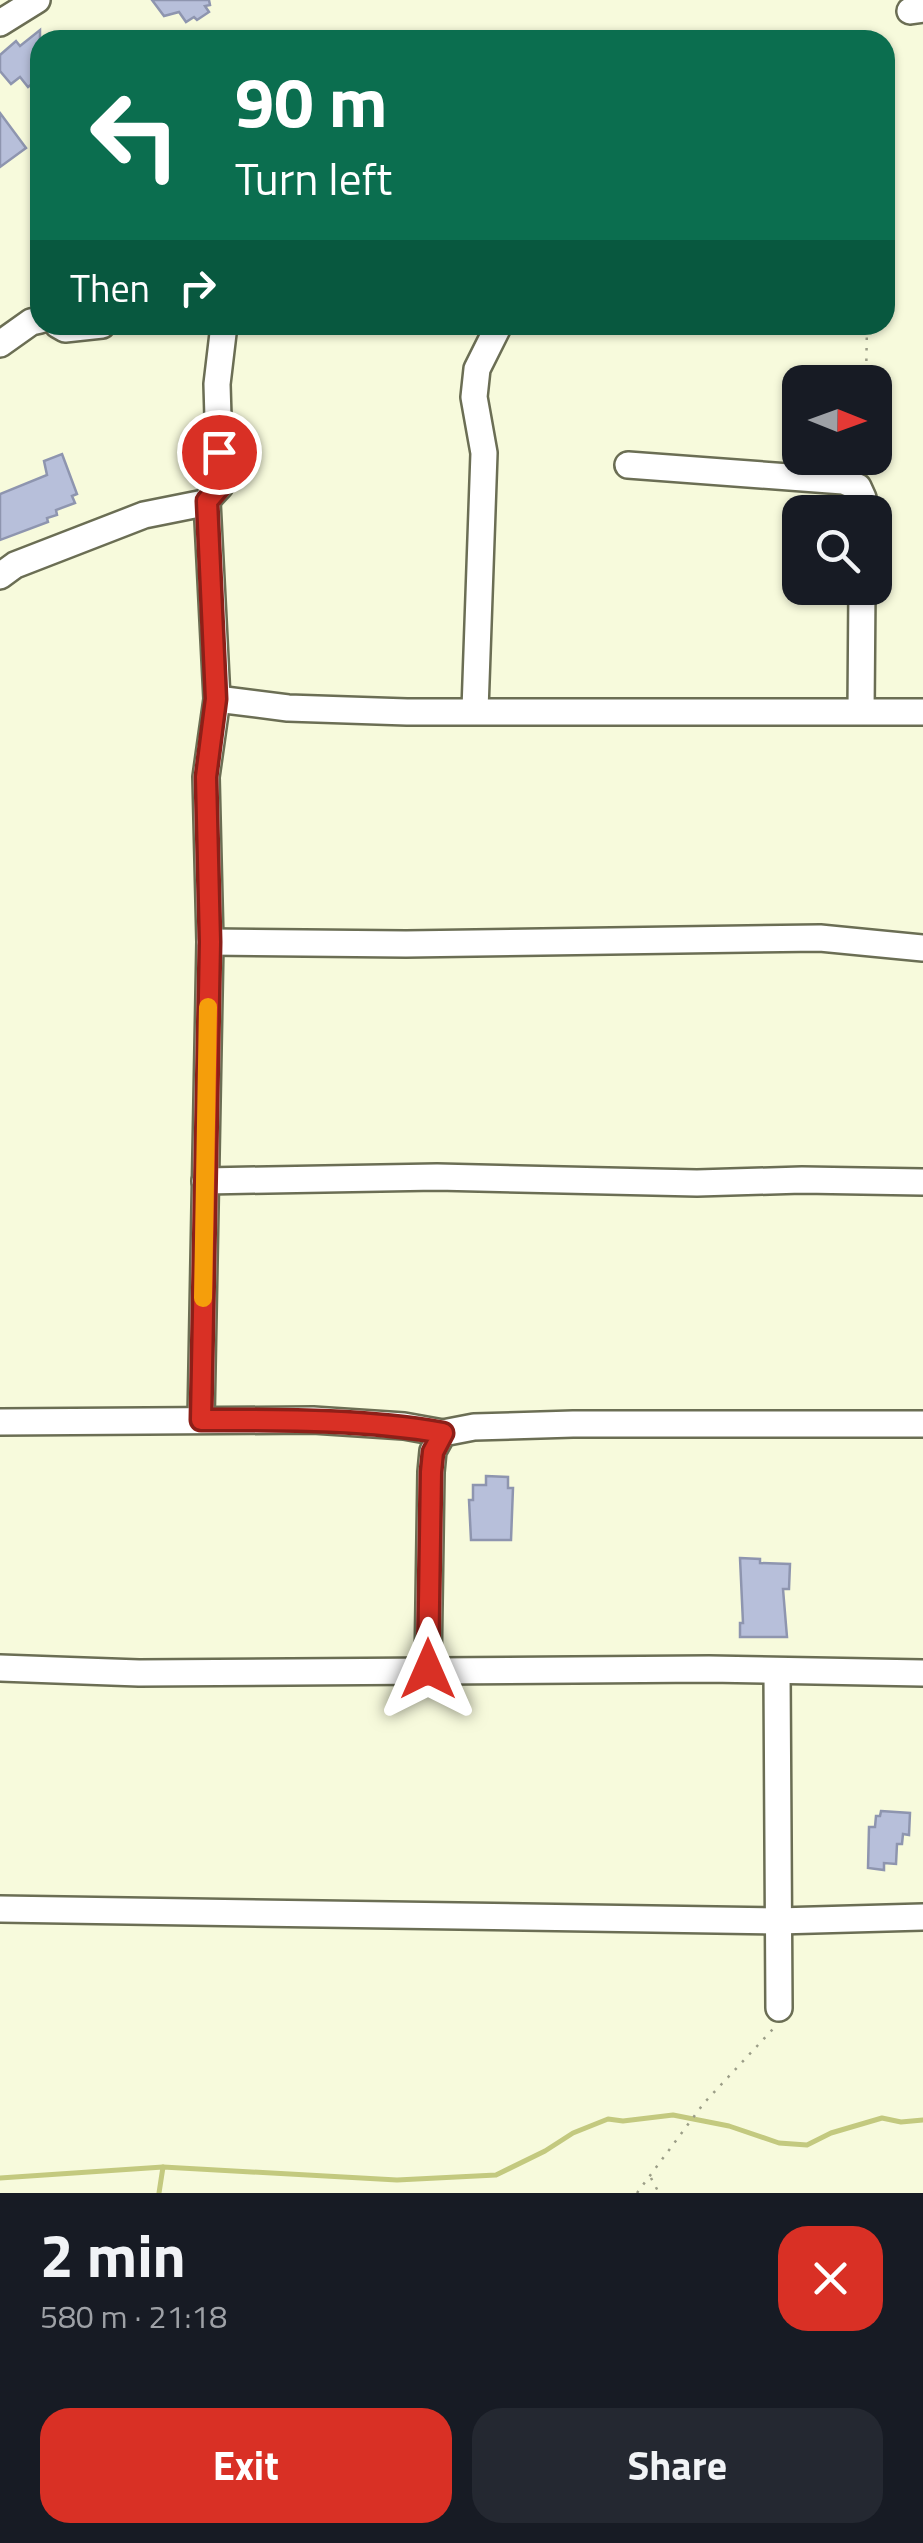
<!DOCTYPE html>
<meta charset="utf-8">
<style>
:root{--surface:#171b24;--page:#242831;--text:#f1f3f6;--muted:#9ea1a6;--accent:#d93025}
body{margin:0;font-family:"Titillium Web",sans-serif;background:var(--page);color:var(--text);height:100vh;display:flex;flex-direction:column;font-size:38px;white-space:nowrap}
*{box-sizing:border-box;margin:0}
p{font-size:32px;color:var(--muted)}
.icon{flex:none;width:55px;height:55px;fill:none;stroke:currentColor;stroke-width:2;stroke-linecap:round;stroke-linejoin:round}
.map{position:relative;height:2193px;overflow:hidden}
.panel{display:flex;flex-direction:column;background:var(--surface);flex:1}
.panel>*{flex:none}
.guide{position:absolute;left:30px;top:30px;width:865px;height:305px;border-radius:30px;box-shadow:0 2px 8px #0004;background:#0b6e4f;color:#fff;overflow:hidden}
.needle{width:65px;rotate:91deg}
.buttons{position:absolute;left:782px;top:365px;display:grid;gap:20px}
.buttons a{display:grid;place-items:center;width:110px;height:110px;border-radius:20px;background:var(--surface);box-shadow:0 2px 8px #0004;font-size:50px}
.pin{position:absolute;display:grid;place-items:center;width:85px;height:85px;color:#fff;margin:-42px;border:5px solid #fff;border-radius:50%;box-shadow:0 2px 10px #0007}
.me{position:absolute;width:110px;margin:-55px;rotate:0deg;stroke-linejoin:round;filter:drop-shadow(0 0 8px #0008)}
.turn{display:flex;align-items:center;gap:35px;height:210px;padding:0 40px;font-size:45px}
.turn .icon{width:130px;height:130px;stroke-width:2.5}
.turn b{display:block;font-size:70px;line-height:85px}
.then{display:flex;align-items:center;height:95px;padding:0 40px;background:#0003;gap:20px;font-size:38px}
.round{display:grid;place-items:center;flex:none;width:105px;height:105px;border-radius:30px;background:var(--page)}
.headline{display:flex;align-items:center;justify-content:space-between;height:170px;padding:0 40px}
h1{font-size:60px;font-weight:700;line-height:75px}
.button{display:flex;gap:20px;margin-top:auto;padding:20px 40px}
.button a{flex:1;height:115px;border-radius:30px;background:var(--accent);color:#fff;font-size:40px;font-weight:700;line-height:115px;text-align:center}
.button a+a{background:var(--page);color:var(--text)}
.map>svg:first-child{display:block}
</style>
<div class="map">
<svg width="923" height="2193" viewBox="0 0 923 2193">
<rect width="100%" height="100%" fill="#f7fadc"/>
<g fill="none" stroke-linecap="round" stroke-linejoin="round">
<g stroke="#c3c97f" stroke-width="5">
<path d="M0 2178 163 2167 397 2180 496 2175 545 2151 573 2133 608 2119 623 2121 673 2115 729 2126 779 2143 807 2145 831 2133 882 2118 901 2122 923 2120"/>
<path d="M159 2193 163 2167"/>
</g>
</g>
<g fill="#b7bfda" stroke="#8e95af" stroke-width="2.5">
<path d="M152 0H209L210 5 205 6 209 12 197 20 194 17 186 22 179 12 164 16Z"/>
<path d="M40 30V78L28 87 20 77 11 84 0 71V55L16 41 20 46Z"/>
<path d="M0 113 26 148 0 167Z"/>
<path d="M62 454 77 494 72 496 75 503 56 510 57 515 47 518 48 522 0 540V494L47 475 44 461Z"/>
<path d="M486 1476 508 1477V1488H513L511 1540H471L469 1500H473V1485H486Z"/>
<path d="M740 1558 760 1559V1563L790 1564 789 1589H783L787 1637H740V1623H743Z"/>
<path d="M881 1811 910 1813 909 1835 903 1834 902 1844H897L896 1864 884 1863V1870L868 1868 869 1827H875L876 1816H880Z"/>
</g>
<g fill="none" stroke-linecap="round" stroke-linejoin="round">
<defs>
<g id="minor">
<path d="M910 11 923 9"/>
<path d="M0 23 37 0"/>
<path d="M58 325 65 329 102 325"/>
<path d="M0 344 31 322 40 320"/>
<path d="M628 465 843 481 858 487 863 498 862 512"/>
<path d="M0 576 15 565 144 515 204 503 220 486 217 384 224 325"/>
<path d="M217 699 288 708 407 712H923"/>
<path d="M475 710 484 453 474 397 477 369 499 325"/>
<path d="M861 711 862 588"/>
<path d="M210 942 406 944 820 938 923 948"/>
<path d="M205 1181 437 1177 697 1183 802 1180 923 1182"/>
<path d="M201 1420 210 942 206 777 217 699 207 501"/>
<path d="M0 1422 313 1420 404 1426 443 1433"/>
<path d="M0 1668 139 1673 709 1669 923 1673"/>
<path d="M428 1669 431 1472 433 1451 443 1433 474 1427 573 1424H923"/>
<path d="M777 1672 779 2008"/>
<path d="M0 1909 778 1921 923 1917"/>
</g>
</defs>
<use href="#minor" stroke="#6b6e54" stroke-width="30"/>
<g stroke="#9b9d87" stroke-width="2.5" stroke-dasharray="2.5 8" stroke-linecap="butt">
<path d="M866 382 867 325"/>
<path d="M859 466 860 458"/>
<path d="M651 2178 659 2193"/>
<path d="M637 2193 704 2103 773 2029"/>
</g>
<use href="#minor" stroke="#fff" stroke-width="25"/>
</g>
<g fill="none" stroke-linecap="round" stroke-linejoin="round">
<defs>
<path id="route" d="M219 452 220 486 207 501 216 699 206 777 210 942 201 1420C282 1420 363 1419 443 1433L433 1452 431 1472 428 1669"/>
</defs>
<use href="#route" stroke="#8d1f18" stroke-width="25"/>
<use href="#route" stroke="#d93025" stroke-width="18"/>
<path stroke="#f59e0b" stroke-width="18" d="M203 1298 208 1007"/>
</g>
</svg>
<div class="buttons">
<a><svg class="needle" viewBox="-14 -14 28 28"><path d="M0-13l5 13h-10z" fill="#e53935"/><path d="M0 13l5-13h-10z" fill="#9ea1a6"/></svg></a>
<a><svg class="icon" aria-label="search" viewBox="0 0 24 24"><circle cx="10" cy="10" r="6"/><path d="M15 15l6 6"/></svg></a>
</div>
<div class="pin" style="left:219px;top:452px;background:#d93025"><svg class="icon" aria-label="arrive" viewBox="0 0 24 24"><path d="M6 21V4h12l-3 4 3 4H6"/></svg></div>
<svg class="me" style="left:428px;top:1669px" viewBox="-20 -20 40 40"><path d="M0-17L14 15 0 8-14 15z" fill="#d93025" stroke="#fff" stroke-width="4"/></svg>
<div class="guide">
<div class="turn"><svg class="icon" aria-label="left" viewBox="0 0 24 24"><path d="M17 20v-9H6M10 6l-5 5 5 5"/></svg><div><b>90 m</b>Turn left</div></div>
<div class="then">Then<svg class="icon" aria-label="right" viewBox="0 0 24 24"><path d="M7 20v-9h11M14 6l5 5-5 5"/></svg></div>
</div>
</div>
<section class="panel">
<div class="headline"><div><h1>2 min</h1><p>580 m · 21:18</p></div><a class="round" style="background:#d93025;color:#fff"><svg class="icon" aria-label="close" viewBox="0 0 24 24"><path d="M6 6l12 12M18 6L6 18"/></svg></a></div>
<div class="button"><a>Exit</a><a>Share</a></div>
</section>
